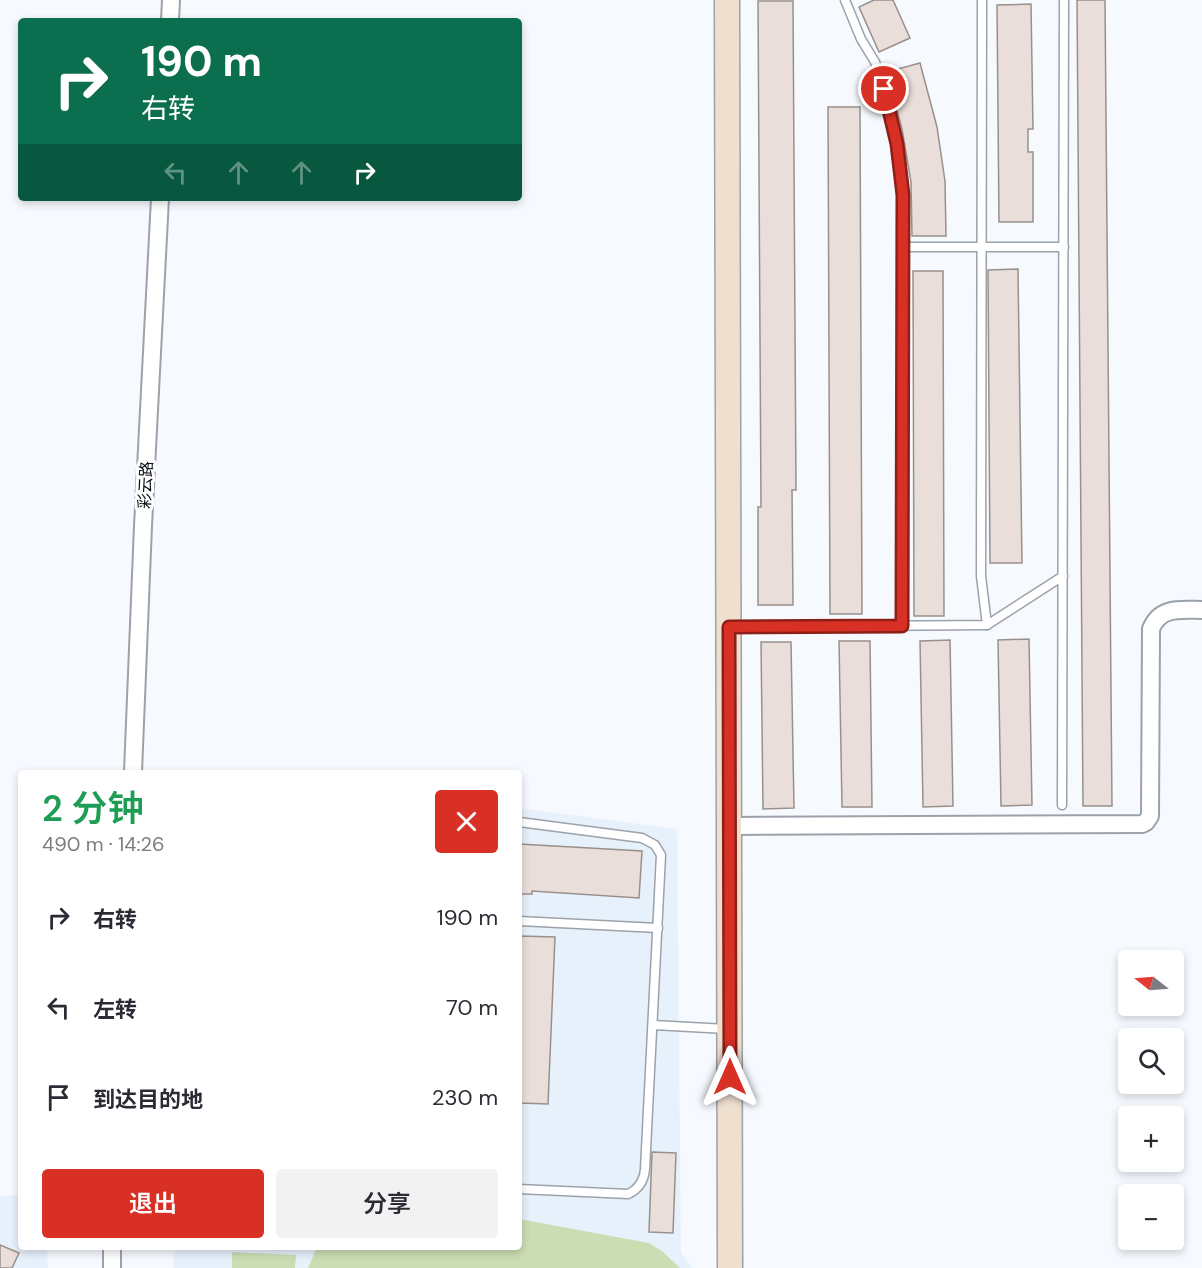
<!DOCTYPE html>
<html lang="zh">
<meta charset="utf-8">
<style>
:root{--surface:#fff;--page:#f2f2f3;--text:#2b2b33;--muted:#7c7c81;--accent:#d93025}
body{margin:0;font-family:"DM Sans","Noto Sans SC",sans-serif;background:var(--page);color:var(--text);height:100vh;display:flex;flex-direction:column;font-size:22px;white-space:nowrap}
*{box-sizing:border-box;margin:0}
p{font-size:20px;color:var(--muted)}
.icon{flex:none;width:33px;height:33px;fill:none;stroke:currentColor;stroke-width:2;stroke-linecap:round;stroke-linejoin:round}
.map{position:relative;flex:1;overflow:hidden}
.side{position:absolute;left:18px;top:770px;width:504px;height:480px;display:flex;flex-direction:column;background:var(--surface);border-radius:6px;box-shadow:0 3px 9px #0003}
.side>*{flex:none}
.guide{position:absolute;left:18px;top:18px;width:504px;height:183px;border-radius:6px;box-shadow:0 3px 9px #0003;background:#0b6e4f;color:#fff;overflow:hidden}
.needle{width:39px;rotate:287deg}
.fabs{position:absolute;left:1118px;top:950px;display:grid;gap:12px}
.fabs a{display:grid;place-items:center;width:66px;height:66px;border-radius:6px;background:var(--surface);box-shadow:0 3px 9px #0003;font-size:30px}
.pin{position:absolute;display:grid;place-items:center;width:51px;height:51px;color:#fff;margin:-26px;border:3px solid #fff;border-radius:50%;box-shadow:0 2px 6px #0007}
.me{position:absolute;width:66px;margin:-33px;rotate:0deg;stroke-linejoin:round;filter:drop-shadow(0 0 4px #0008)}
.turn{display:flex;align-items:center;gap:21px;height:126px;padding:0 24px;font-size:27px}
.turn .icon{width:78px;height:78px;stroke-width:2.5}
.turn b{display:block;font-size:42px;line-height:51px}
.lanes{display:flex;align-items:center;height:57px;padding:0 24px;background:#0003;justify-content:center;gap:30px;direction:ltr}
.lanes .off{opacity:.35}
.round{display:grid;place-items:center;flex:none;width:63px;height:63px;border-radius:6px;background:var(--page)}
.summary{display:flex;align-items:center;justify-content:space-between;height:102px;padding:0 24px}
h1{font-size:36px;font-weight:600;line-height:45px;color:#1e9e55}
.primary-button{display:flex;gap:12px;margin-top:auto;padding:12px 24px}
.primary-button a{flex:1;height:69px;border-radius:6px;background:var(--accent);color:#fff;font-size:24px;font-weight:600;line-height:69px;text-align:center}
.primary-button a+a{background:var(--page);color:var(--text)}
ul{padding:0;list-style:none}
li{display:flex;align-items:center;gap:18px;height:90px;padding:0 24px}
li div{flex:1}
li b{display:block;font-size:22px}
li em{font-style:normal}
.map>svg:first-child{display:block}
</style>
<div class="map">
<svg width="1202" height="1268" viewBox="0 0 1202 1268">
<rect width="100%" height="100%" fill="#f6faff"/>
<g fill="#e7f1fc">
<path d="M519 808 677 829 681 1253 693 1268H173L175 1247 519 1246Z"/>
<path d="M21 1194V1246L47 1247 48 1268H0V1197Z"/>
</g>
<g fill="#ccddb3">
<path d="M519 1219 649 1243 662 1251 680 1268H308L317 1247 519 1246Z"/>
<path d="M232 1252 296 1255 295 1268H232Z"/>
</g>
<g fill="#e9deda" stroke="#99908b" stroke-width="1.5">
<path d="M874 0H893L910 38 879 52 859 7Z"/>
<path d="M1077 0H1105L1112 806H1083Z"/>
<path d="M758 1H793L796 490H792L793 605H758V507H761Z"/>
<path d="M1031 4 1033 129H1028V152H1033V222H999L997 5Z"/>
<path d="M920 63 937 127 945 181 946 236H912L911 182 902 129 887 72Z"/>
<path d="M828 107H860L862 614H830Z"/>
<path d="M1018 269 1022 563H990L988 270Z"/>
<path d="M913 271H943L944 616H914Z"/>
<path d="M1029 639 1032 805 1001 806 998 640Z"/>
<path d="M950 640 953 806 923 807 920 641Z"/>
<path d="M839 641H870L872 807H842Z"/>
<path d="M761 642H791L794 808 763 809Z"/>
<path d="M519 844 642 851 639 898 532 891V894H519Z"/>
<path d="M521 936 555 937 548 1104 519 1103V951H520Z"/>
<path d="M652 1152 676 1153 673 1233 649 1232Z"/>
<path d="M0 1245 19 1253 12 1268H0Z"/>
</g>
<g fill="none" stroke-linecap="round" stroke-linejoin="round">
<defs>
<g id="lane">
<path d="M845 0 861 39 875 62 884 89 897 144 903 195 902 626"/>
<path d="M982 0 981 576 987 625"/>
<path d="M903 247H1064"/>
<path d="M729 627 987 625 1063 576"/>
<path d="M1062 805 1064 0"/>
<path d="M519 822 642 838 655 845 661 855 645 1169C644 1181 639 1189 628 1194L519 1189"/>
<path d="M519 921 658 928"/>
<path d="M653 1025 727 1029"/>
</g>
<g id="street">
<path d="M170 21 171 0"/>
<path d="M133 772 143 526 160 198"/>
<path d="M729 826 1142 824 1146 822 1150 816 1151 629C1160 606 1181 610 1202 610"/>
<path d="M112 1268V1246"/>
</g>
<path id="secondary" d="M727 0 730 1268"/>
</defs>
<use href="#lane" stroke="#9ca2a9" stroke-width="11"/>
<use href="#street" stroke="#9ca2a9" stroke-width="20"/>
<use href="#secondary" stroke="#9ca2a9" stroke-width="27"/>
<use href="#lane" stroke="#fff" stroke-width="8"/>
<use href="#street" stroke="#fff" stroke-width="16"/>
<use href="#secondary" stroke="#eedfcf" stroke-width="24"/>
</g>
<g fill="none" stroke-linecap="round" stroke-linejoin="round">
<defs>
<path id="route" d="M730 1077 729 627 902 626 903 195 897 144 884 89"/>
</defs>
<use href="#route" stroke="#8d1f18" stroke-width="15"/>
<use href="#route" stroke="#d93025" stroke-width="10"/>
</g>
<g text-anchor="middle" stroke-width="6" stroke-linejoin="round" paint-order="stroke">
<g font-size="16" fill="#0b0e10" stroke="#fff">
<text transform="translate(145 485) rotate(-87)" y="6">彩云路</text>
</g>
</g>
</svg>
<div class="fabs">
<a><svg class="needle" viewBox="-14 -14 28 28"><path d="M0-13l5 13h-10z" fill="#e53935"/><path d="M0 13l5-13h-10z" fill="#7c7c81"/></svg></a>
<a><svg class="icon" aria-label="search" viewBox="0 0 24 24"><circle cx="10" cy="10" r="6"/><path d="M15 15l6 6"/></svg></a>
<a>+</a>
<a>−</a>
</div>
<div class="pin" style="left:884px;top:89px;background:#d93025"><svg class="icon" aria-label="arrive" viewBox="0 0 24 24"><path d="M6 21V4h12l-3 4 3 4H6"/></svg></div>
<svg class="me" style="left:730px;top:1077px" viewBox="-20 -20 40 40"><path d="M0-17L14 15 0 8-14 15z" fill="#d93025" stroke="#fff" stroke-width="4"/></svg>
<div class="guide">
<div class="turn"><svg class="icon" aria-label="right" viewBox="0 0 24 24"><path d="M7 20v-9h11M14 6l5 5-5 5"/></svg><div><b>190 m</b>右转</div></div>
<div class="lanes"><svg class="icon off" aria-label="left" viewBox="0 0 24 24"><path d="M17 20v-9H6M10 6l-5 5 5 5"/></svg><svg class="icon off" aria-label="ahead" viewBox="0 0 24 24"><path d="M12 20V5M6 11l6-6 6 6"/></svg><svg class="icon off" aria-label="ahead" viewBox="0 0 24 24"><path d="M12 20V5M6 11l6-6 6 6"/></svg><svg class="icon" aria-label="right" viewBox="0 0 24 24"><path d="M7 20v-9h11M14 6l5 5-5 5"/></svg></div>
</div>
<section class="side">
<div class="summary"><div><h1>2 分钟</h1><p>490 m · 14:26</p></div><a class="round" style="background:#d93025;color:#fff"><svg class="icon" aria-label="close" viewBox="0 0 24 24"><path d="M6 6l12 12M18 6L6 18"/></svg></a></div>
<ul>
<li><svg class="icon" aria-label="right" viewBox="0 0 24 24"><path d="M7 20v-9h11M14 6l5 5-5 5"/></svg><div><b>右转</b></div><em>190 m</em></li>
<li><svg class="icon" aria-label="left" viewBox="0 0 24 24"><path d="M17 20v-9H6M10 6l-5 5 5 5"/></svg><div><b>左转</b></div><em>70 m</em></li>
<li><svg class="icon" aria-label="arrive" viewBox="0 0 24 24"><path d="M6 21V4h12l-3 4 3 4H6"/></svg><div><b>到达目的地</b></div><em>230 m</em></li>
</ul>
<div class="primary-button"><a>退出</a><a>分享</a></div>
</section>
</div>
